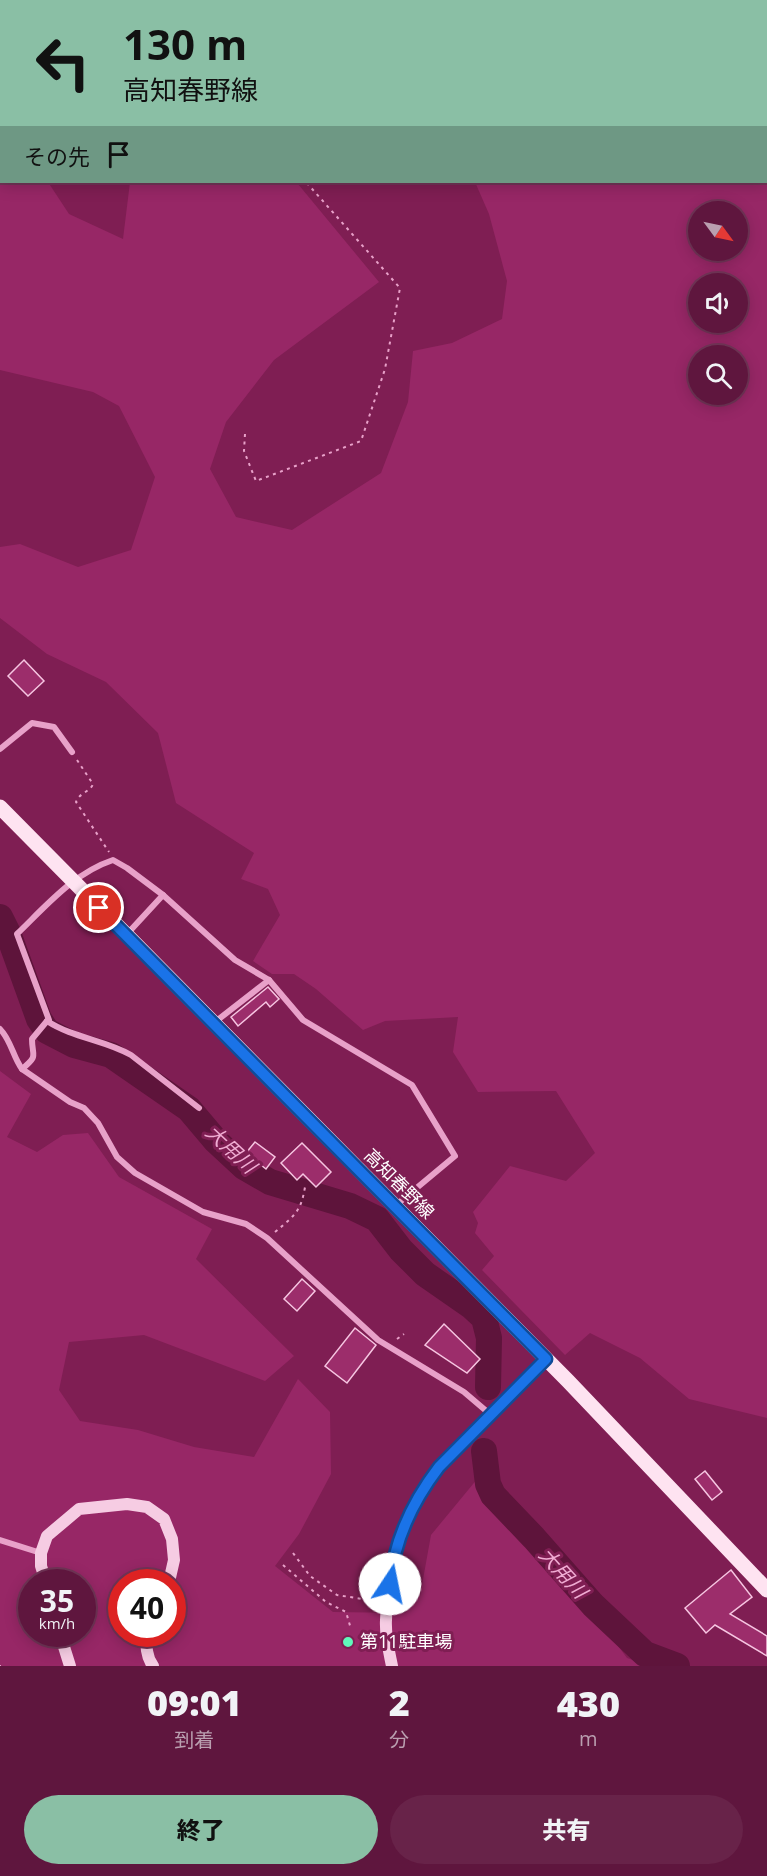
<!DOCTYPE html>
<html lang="ja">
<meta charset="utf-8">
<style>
:root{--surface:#5f163e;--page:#682349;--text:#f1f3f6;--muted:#ba9fb0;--line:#733558;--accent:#8abfa5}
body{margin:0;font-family:"Open Sans","Noto Sans JP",sans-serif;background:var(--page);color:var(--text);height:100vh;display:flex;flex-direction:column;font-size:22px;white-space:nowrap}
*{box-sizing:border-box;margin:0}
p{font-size:20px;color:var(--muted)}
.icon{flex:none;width:33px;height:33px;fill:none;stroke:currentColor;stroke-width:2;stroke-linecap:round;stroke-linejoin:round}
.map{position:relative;height:1666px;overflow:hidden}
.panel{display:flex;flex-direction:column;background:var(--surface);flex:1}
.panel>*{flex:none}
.guide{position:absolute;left:0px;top:0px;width:768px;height:183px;box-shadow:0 3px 15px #0003,0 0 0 2px var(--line);background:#8abfa5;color:#111;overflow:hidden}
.needle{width:39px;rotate:123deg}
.fabs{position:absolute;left:688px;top:201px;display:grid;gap:12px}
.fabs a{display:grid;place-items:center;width:60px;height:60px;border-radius:50%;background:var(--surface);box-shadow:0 3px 15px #0003,0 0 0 2px var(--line);font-size:30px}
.speed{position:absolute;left:18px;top:1569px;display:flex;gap:12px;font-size:30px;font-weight:700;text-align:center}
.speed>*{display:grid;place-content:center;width:78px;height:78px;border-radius:50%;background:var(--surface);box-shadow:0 3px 15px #0003,0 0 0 2px var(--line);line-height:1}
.speed small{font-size:15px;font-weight:400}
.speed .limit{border:9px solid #d22;background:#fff;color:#111}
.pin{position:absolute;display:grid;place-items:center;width:51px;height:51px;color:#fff;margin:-26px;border:3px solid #fff;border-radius:50%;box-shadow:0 2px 6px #0007}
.me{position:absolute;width:66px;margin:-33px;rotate:11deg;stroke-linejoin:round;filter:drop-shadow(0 0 4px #0008)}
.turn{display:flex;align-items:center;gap:21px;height:126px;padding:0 24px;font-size:27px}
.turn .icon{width:78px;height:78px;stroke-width:2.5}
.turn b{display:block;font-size:42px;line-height:51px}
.then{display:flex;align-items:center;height:57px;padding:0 24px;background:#0003;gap:12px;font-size:22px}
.eta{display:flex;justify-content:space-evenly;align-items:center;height:102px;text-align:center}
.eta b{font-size:36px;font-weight:800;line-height:42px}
.cta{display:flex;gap:12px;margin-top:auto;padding:12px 24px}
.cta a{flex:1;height:69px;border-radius:36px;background:var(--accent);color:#111;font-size:24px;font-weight:800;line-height:69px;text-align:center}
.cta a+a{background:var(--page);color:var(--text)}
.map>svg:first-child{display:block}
</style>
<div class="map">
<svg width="767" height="1666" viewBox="0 0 767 1666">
<rect width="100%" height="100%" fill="#7f1e53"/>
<g fill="#972766" fill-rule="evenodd">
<path d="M209 0H767V1418L689 1399 640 1358 590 1333 565 1355 482 1270 494 1256 475 1233 478 1223 473 1212 510 1166 566 1181 595 1153 556 1091 478 1092 453 1052 458 1017 385 1021 363 1030 316 989 294 974H272L253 961 280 915 268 889 241 879 254 853 176 803 158 733 106 682 47 654 0 618V547L20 544 78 567 131 550 155 477 119 406 93 392 0 370V134L2 135V182H48L69 214 123 239 130 182H252L298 184 379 282 274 360 226 422 210 469 236 517 292 530 381 473 408 402 413 351 452 343 502 319 507 281 489 214 475 182H766V2H212ZM699 212H738V250H699ZM699 284H738V322H699ZM699 356H738V394H699Z"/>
<path d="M0 1071 31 1094 7 1137 37 1152 63 1135 88 1133 119 1177 212 1229 196 1259 294 1356 265 1381 144 1335 69 1342 59 1390 80 1421 138 1430 194 1447 254 1457 298 1379 330 1412 331 1474 299 1534 275 1566 333 1612 405 1613 420 1596 431 1535 478 1478 511 1527 579 1593 627 1658 650 1666H0ZM32 1582H82V1634H32ZM122 1582H172V1634H122Z"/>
</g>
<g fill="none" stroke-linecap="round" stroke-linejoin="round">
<g stroke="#5e143b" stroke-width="26">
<path d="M0 917 8 933 39 1019 47 1031 74 1045 111 1055 189 1109 216 1141 244 1167 270 1182 350 1206 377 1219 401 1250 425 1274 471 1306 484 1318 489 1338 488 1387"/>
<path d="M484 1451 488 1484 493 1495 534 1538 593 1605 645 1654 677 1666"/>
</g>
</g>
<g fill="#9c2d6b" stroke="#f6c5e1" stroke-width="1.5">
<path d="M24 660 44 681 28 696 8 676Z"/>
<path d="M268 987 279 999 270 1007 266 1002 238 1026 231 1017Z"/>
<path d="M255 1142 275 1157 266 1169 246 1153Z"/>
<path d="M302 1143 331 1172 316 1187 303 1174 297 1180 281 1163Z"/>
<path d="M302 1279 315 1291 297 1311 284 1299Z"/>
<path d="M444 1324 480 1359 467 1373 425 1345Z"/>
<path d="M355 1328 376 1345 347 1383 325 1366Z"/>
<path d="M705 1471 722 1492 712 1500 695 1479Z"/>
<path d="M731 1570 752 1597 730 1614 767 1636V1656L715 1625 706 1633 685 1608Z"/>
</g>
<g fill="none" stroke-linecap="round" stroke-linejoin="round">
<g stroke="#e8a1c9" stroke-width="2" stroke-dasharray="3 4.5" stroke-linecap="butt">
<path d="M245 434 244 451 256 481 361 441 385 369 400 288 306 182"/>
<path d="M77 760 93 784C90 792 79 793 76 802L109 852"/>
<path d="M275 1232C294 1216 301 1212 305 1187"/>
<path d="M397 1339 404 1334"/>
<path d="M293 1553 310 1576 337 1595 375 1601"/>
<path d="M283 1565 326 1602 346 1612 351 1629"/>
<path d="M0 1666H1"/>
</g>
<g stroke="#e8a1c9" stroke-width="6">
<path d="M125 0V2"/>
<path d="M0 115H2"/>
<path d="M0 749 32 723 54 727 72 752"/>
<path d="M163 895 127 868 113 860C74 873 47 905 17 934L49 1020 47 1021C73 1038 105 1040 131 1055L199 1108"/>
<path d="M128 933 163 895 235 960 269 980"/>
<path d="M215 1022 269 980 303 1020 412 1085 455 1156 395 1206"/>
<path d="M0 1029C11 1040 13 1057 22 1069L70 1102 84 1108 98 1123 117 1157 135 1173 203 1212 246 1224 267 1238 378 1340 464 1392 491 1415"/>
<path d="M22 1069C39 1055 32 1057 32 1039L47 1021"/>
<path d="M0 1540 41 1553"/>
</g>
<g stroke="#f6cce3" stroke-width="12">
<path d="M46 1582 41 1566V1553L47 1536 79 1509 127 1504 147 1507 164 1519 172 1539 174 1560 169 1582"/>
<path d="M60 1634 70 1666"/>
<path d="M147 1634C146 1646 146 1656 153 1666"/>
<path d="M392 1666C389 1651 385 1636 386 1620 387 1564 405 1511 439 1467L546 1360"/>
</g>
<g stroke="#fee3f1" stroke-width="15">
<path d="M16 2 17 0"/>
<path d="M0 29 2 27"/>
<path d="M0 807 568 1381 767 1590"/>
</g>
</g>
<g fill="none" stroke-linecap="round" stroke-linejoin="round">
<defs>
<path id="route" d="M99 908 546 1359 439 1467C413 1501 394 1541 390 1584"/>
</defs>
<use href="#route" stroke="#114b97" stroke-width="15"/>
<use href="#route" stroke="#1a73e8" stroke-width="10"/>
</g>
<circle fill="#60f8bb" stroke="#7f1e53" stroke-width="2" cx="348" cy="1642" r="6"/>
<g text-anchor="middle" stroke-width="6" stroke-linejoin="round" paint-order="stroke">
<g font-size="18" fill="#fff" stroke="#7f1e53">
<text transform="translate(399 1184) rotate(45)" y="6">高知春野線</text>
</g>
<g font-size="18" fill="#fff" stroke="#7f1e53" text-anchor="start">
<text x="360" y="1648">第11駐車場</text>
</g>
<g font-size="20" font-style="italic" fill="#f0acd3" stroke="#7f1e53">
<text transform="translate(231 1149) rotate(43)" y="7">大用川</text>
<text transform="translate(563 1573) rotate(48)" y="7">大用川</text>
</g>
</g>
</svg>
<div class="fabs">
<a><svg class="needle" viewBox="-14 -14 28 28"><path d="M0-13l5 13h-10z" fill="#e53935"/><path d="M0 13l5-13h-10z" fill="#ba9fb0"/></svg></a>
<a><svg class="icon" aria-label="sound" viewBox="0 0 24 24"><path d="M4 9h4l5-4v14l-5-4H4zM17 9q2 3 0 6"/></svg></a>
<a><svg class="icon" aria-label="search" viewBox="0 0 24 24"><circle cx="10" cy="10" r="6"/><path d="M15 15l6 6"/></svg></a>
</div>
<div class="speed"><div>35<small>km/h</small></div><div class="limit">40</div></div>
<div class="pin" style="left:99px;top:908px;background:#d93025"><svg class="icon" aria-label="arrive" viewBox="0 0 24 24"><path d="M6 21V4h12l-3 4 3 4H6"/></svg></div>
<svg class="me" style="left:390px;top:1584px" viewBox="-20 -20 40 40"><circle r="19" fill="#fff"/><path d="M0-13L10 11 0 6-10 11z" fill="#1a73e8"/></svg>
<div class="guide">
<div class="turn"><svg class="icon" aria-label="left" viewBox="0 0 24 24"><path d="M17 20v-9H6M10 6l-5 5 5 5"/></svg><div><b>130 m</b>高知春野線</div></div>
<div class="then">その先<svg class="icon" aria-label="arrive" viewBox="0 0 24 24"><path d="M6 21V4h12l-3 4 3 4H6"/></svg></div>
</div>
</div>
<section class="panel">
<div class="eta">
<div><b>09:01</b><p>到着</p></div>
<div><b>2</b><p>分</p></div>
<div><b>430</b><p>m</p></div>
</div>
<div class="cta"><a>終了</a><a>共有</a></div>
</section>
